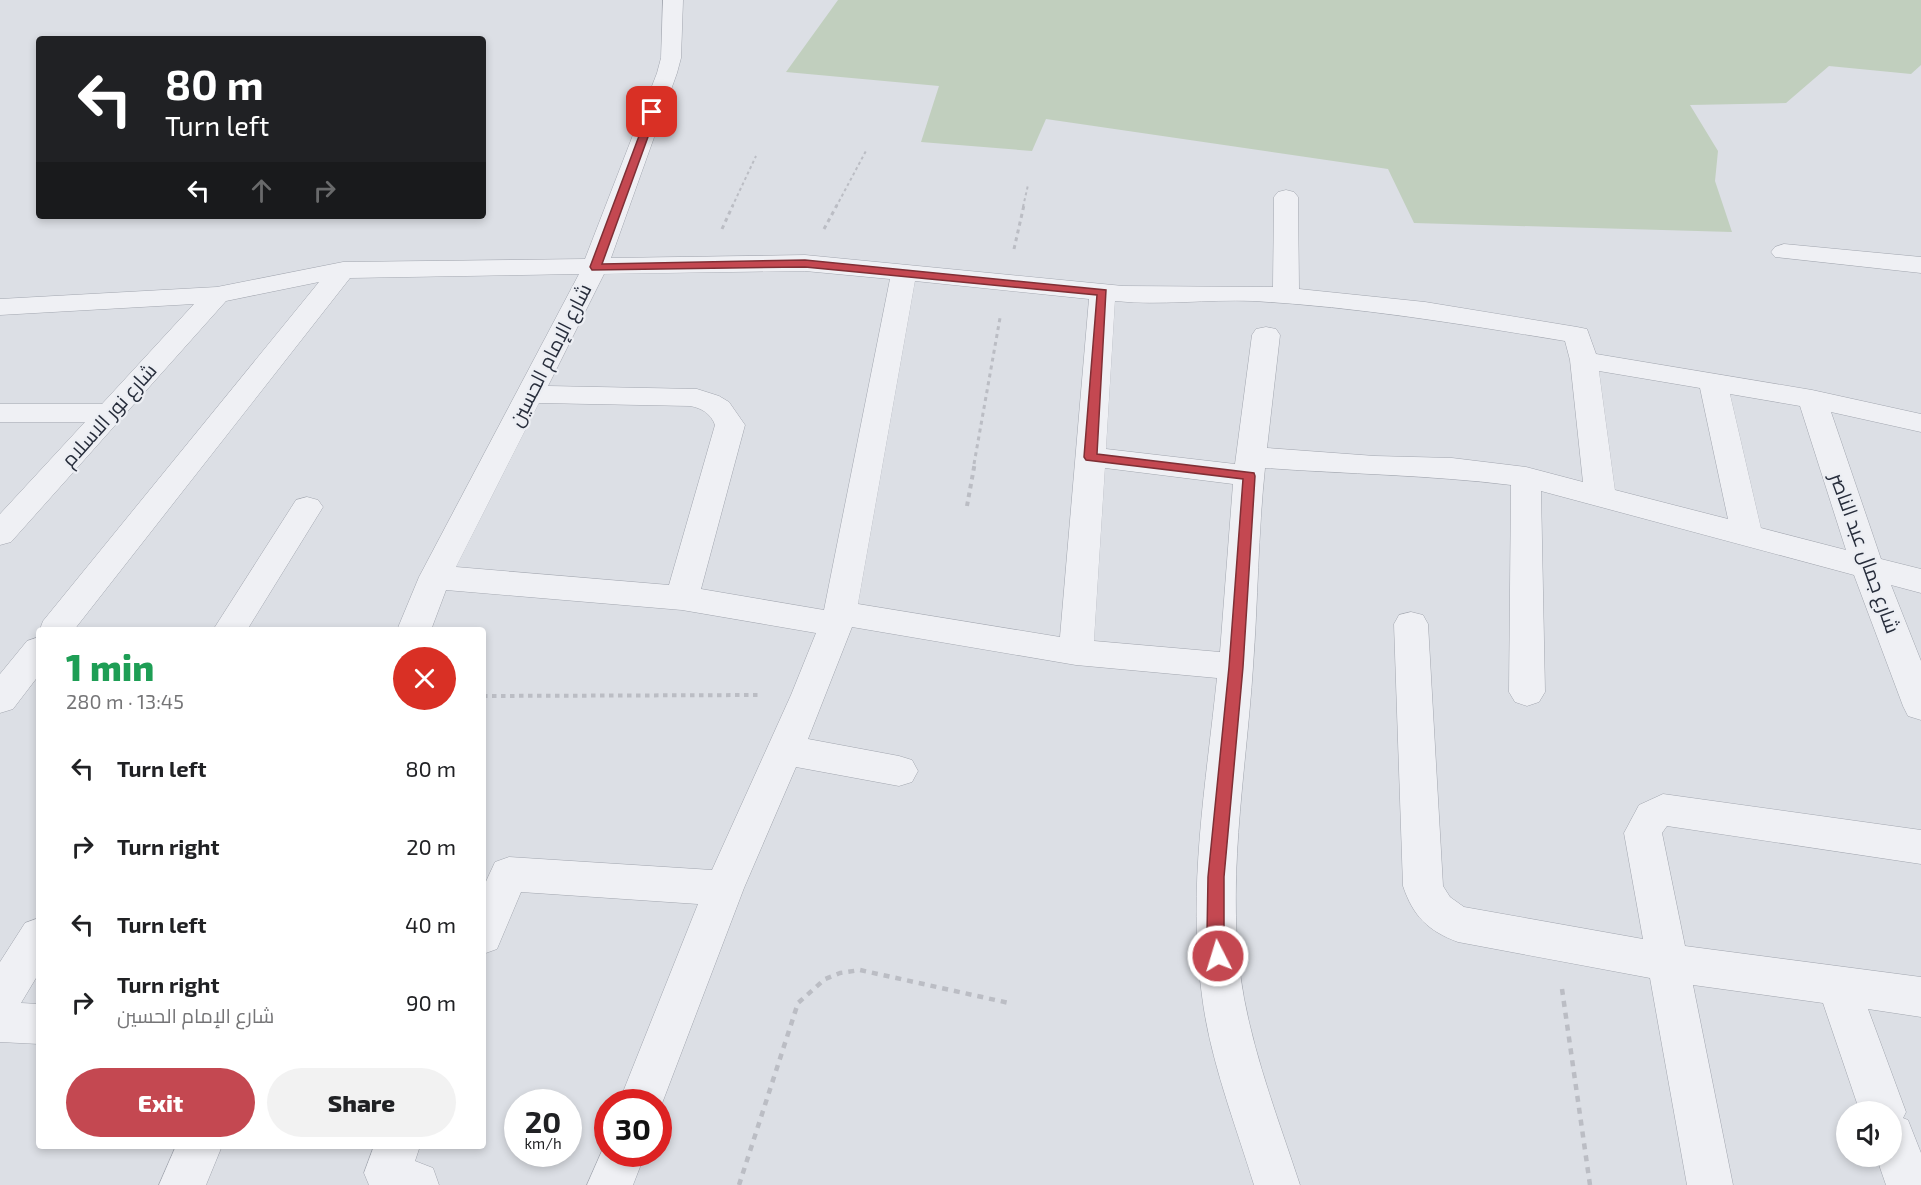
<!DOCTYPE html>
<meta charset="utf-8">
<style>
:root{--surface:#fff;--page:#f2f2f2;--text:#202124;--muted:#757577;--accent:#c44851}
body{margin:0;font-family:"Exo 2",Cairo,sans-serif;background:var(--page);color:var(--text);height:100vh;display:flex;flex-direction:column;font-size:22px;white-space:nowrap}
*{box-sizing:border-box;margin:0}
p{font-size:20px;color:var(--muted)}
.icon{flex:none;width:33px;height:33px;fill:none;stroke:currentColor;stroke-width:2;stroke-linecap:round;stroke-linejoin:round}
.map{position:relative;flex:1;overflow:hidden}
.drawer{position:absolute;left:36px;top:627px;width:450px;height:522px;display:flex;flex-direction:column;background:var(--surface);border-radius:6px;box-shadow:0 3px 9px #0003}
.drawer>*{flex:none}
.top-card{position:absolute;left:36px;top:36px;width:450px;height:183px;border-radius:6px;box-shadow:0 3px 9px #0003;background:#202124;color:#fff;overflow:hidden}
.tools{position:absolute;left:1836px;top:1101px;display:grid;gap:12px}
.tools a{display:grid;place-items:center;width:66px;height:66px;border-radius:50%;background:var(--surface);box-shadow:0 3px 9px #0003;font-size:30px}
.speed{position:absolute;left:504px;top:1089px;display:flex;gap:12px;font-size:30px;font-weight:700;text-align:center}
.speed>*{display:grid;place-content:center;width:78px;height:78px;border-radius:50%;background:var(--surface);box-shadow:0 3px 9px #0003;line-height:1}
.speed small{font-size:15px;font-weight:400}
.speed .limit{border:9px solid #d22;background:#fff;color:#111}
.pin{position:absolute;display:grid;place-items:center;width:51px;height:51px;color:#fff;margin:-26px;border-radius:12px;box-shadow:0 3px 9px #0006}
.me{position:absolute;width:66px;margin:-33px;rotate:355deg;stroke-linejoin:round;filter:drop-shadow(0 0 4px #0008)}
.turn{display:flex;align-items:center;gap:21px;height:126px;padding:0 30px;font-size:27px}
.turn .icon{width:78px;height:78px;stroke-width:2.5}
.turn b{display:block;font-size:42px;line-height:51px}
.lanes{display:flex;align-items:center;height:57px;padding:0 30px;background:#0003;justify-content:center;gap:30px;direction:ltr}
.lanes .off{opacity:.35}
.round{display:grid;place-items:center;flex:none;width:63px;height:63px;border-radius:32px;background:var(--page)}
.summary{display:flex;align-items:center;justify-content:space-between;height:102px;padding:0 30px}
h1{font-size:36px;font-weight:800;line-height:45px;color:#1e9e55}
.cta{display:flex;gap:12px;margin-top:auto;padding:12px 30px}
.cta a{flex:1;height:69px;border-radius:36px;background:var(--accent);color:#fff;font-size:24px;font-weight:800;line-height:69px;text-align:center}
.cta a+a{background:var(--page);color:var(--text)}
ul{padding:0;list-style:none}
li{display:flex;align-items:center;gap:18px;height:78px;padding:0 30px}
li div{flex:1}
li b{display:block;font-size:22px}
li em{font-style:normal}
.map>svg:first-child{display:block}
</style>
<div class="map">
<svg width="1921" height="1185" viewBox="0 0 1921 1185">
<rect width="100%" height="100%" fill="#dcdfe5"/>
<path fill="#c1cfbe" d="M838 0H1921V65L1911 74 1829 66 1786 103 1690 105 1718 151 1715 181 1732 232 1414 223 1388 169 1046 119 1032 151 921 142 939 86 786 72Z"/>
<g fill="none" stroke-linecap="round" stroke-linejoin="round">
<defs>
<g id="minor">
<path d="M663 0H683L681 58 677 73 611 258 805 255 1123 286 1273 287 1274 197 1278 192 1286 190 1294 192 1298 197 1299 289 1425 302 1577 327 1587 329 1596 354 1812 390 1921 414V432L1831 412 1881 559 1921 569V593L1891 585 1921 661V720L1908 716 1903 706 1854 575 1541 491 1545 692 1539 702 1527 706 1515 702 1509 692 1511 485C1429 475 1347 474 1265 468 1258 534 1258 601 1253 667 1246 776 1224 889 1244 998 1256 1062 1280 1124 1300 1185H1254C1235 1123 1210 1060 1202 996 1187 890 1206 784 1217 678L1076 665 852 627 808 739 899 756 912 760 918 771 912 782 899 786 796 767 744 888 658 1114V1102H619L698 904 521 892 497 949 483 954V888L495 862 509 857 712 870 791 695 816 633 682 610 446 590 431 630H397L419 577 579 274 350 278 74 630 39 632 43 621 319 282 226 301 11 542 0 545V514L85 422H0V404H102L194 304 0 315V299L217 287 343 262 585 259 657 73 661 58ZM805 271 890 279 824 610 701 589 745 425 729 402 719 396 697 389 548 386 604 274ZM915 281 1089 299 1060 637 858 604ZM1115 301C1161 306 1207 299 1253 301 1358 307 1461 324 1565 341L1570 360 1583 482 1526 467 1452 458 1375 456 1267 448 1280 335 1276 329 1266 327 1256 329 1252 335 1235 464 1106 449ZM1599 371 1700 388 1728 519 1615 490ZM1730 394 1800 406 1846 550 1761 528ZM539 403 690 406C702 408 711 414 715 425L669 585 456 567ZM1105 468 1233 484 1220 652 1094 641Z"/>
<path d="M1784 244 1921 257V273L1775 257 1771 252 1775 247Z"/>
<path d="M307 497 318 500 323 507 247 630H213L296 500Z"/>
<path d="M1411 612 1423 615 1428 624 1443 886 1450 897 1464 907 1643 939 1624 833 1639 805 1663 794 1921 830V864L1667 826 1662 833 1685 946 1921 977V1017L1868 1009 1906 1112 1903 1118 1908 1120 1921 1153V1185H1886L1876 1156H1892V1112H1860L1823 1003 1693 985 1733 1185H1687L1650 978 1458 942C1428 931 1413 916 1403 886L1394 624 1399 615Z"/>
<path d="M39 637V675L13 709 0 713V674L27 641Z"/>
<path d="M39 918V973L21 1003 39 1004V1044L0 1042V962L25 923Z"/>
<path d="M608 1137V1154H645L633 1185H587Z"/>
<path d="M176 1146H222L206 1185H159Z"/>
<path d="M374 1146H420L415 1161 433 1168 439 1185H369L364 1173Z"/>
</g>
</defs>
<use href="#minor" stroke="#a2a6af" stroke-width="1"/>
<g stroke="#bbbdc4" stroke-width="2" stroke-dasharray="3 3" stroke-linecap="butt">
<path d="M732 207 756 156"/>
<path d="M836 207 867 149"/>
<path d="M1023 207 1028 185"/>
</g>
<g stroke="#bbbdc4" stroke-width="3" stroke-dasharray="4 4" stroke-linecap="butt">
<path d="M722 229 733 205"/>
<path d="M824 229 837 205"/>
<path d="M1014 249 1024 205"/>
<path d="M974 464 1000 318"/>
</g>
<g stroke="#bbbdc4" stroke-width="4" stroke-dasharray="4.5 4.5" stroke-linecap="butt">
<path d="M967 506 975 462"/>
<path d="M483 696 761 695"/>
</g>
<g stroke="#bbbdc4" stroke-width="4.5" stroke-dasharray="6 6" stroke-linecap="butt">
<path d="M1562 989 1590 1185"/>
<path d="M739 1185 798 1003 825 979 840 973 860 970 1009 1003"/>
</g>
<use href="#minor" fill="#eff0f4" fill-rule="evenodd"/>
</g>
<path fill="#c44851" stroke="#7f2f35" stroke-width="1.5" d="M652 109 657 112 602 264 805 260 1106 290 1097 454 1254 473 1255 476 1243 667 1224 877V935L1227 956 1224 961 1218 964 1212 961 1207 935 1208 877 1229 667 1243 479 1086 460 1084 457 1097 295 805 267 592 270 590 267 648 112Z"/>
<g text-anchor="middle" stroke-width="4.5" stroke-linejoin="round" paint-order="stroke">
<g font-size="20" fill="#272d3b" stroke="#eceef3">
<text transform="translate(550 355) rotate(-63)" y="7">شارع الإمام الحسين</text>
<text transform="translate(109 415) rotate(-48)" y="7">شارع نور الاسلام</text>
<text transform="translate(1865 553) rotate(70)" y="7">شارع جمال عبد الناصر</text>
</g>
</g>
</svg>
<div class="tools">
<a><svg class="icon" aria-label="sound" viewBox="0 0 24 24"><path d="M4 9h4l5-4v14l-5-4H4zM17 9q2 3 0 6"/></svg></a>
</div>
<div class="speed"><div>20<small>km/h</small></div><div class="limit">30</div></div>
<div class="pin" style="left:652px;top:112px;background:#d93025"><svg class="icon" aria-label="arrive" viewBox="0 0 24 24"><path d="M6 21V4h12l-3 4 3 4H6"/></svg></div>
<svg class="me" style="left:1218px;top:956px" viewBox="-20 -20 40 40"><circle r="17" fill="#c44851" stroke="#fff" stroke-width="3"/><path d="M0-11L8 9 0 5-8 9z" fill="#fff"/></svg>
<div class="top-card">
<div class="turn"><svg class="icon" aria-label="left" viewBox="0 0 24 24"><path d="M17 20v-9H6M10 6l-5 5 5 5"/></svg><div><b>80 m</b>Turn left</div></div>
<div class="lanes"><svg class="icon" aria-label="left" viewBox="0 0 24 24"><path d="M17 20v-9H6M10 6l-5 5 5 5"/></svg><svg class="icon off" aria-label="ahead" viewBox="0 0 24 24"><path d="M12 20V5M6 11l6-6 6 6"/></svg><svg class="icon off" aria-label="right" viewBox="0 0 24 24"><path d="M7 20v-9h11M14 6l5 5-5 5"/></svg></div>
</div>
<section class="drawer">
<div class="summary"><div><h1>1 min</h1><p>280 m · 13:45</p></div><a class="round" style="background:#d93025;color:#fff"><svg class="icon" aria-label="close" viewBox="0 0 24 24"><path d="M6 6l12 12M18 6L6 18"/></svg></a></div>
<ul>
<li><svg class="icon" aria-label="left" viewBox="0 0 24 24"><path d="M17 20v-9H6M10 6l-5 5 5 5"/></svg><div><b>Turn left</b></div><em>80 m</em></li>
<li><svg class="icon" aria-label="right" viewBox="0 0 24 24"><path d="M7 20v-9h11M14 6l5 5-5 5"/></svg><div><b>Turn right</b></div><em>20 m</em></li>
<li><svg class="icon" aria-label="left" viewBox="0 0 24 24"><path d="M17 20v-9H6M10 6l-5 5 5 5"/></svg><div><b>Turn left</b></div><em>40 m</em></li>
<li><svg class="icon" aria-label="right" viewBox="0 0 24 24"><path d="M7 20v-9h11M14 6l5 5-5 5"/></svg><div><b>Turn right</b><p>شارع الإمام الحسين</p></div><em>90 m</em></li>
</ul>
<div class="cta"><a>Exit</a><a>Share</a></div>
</section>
</div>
